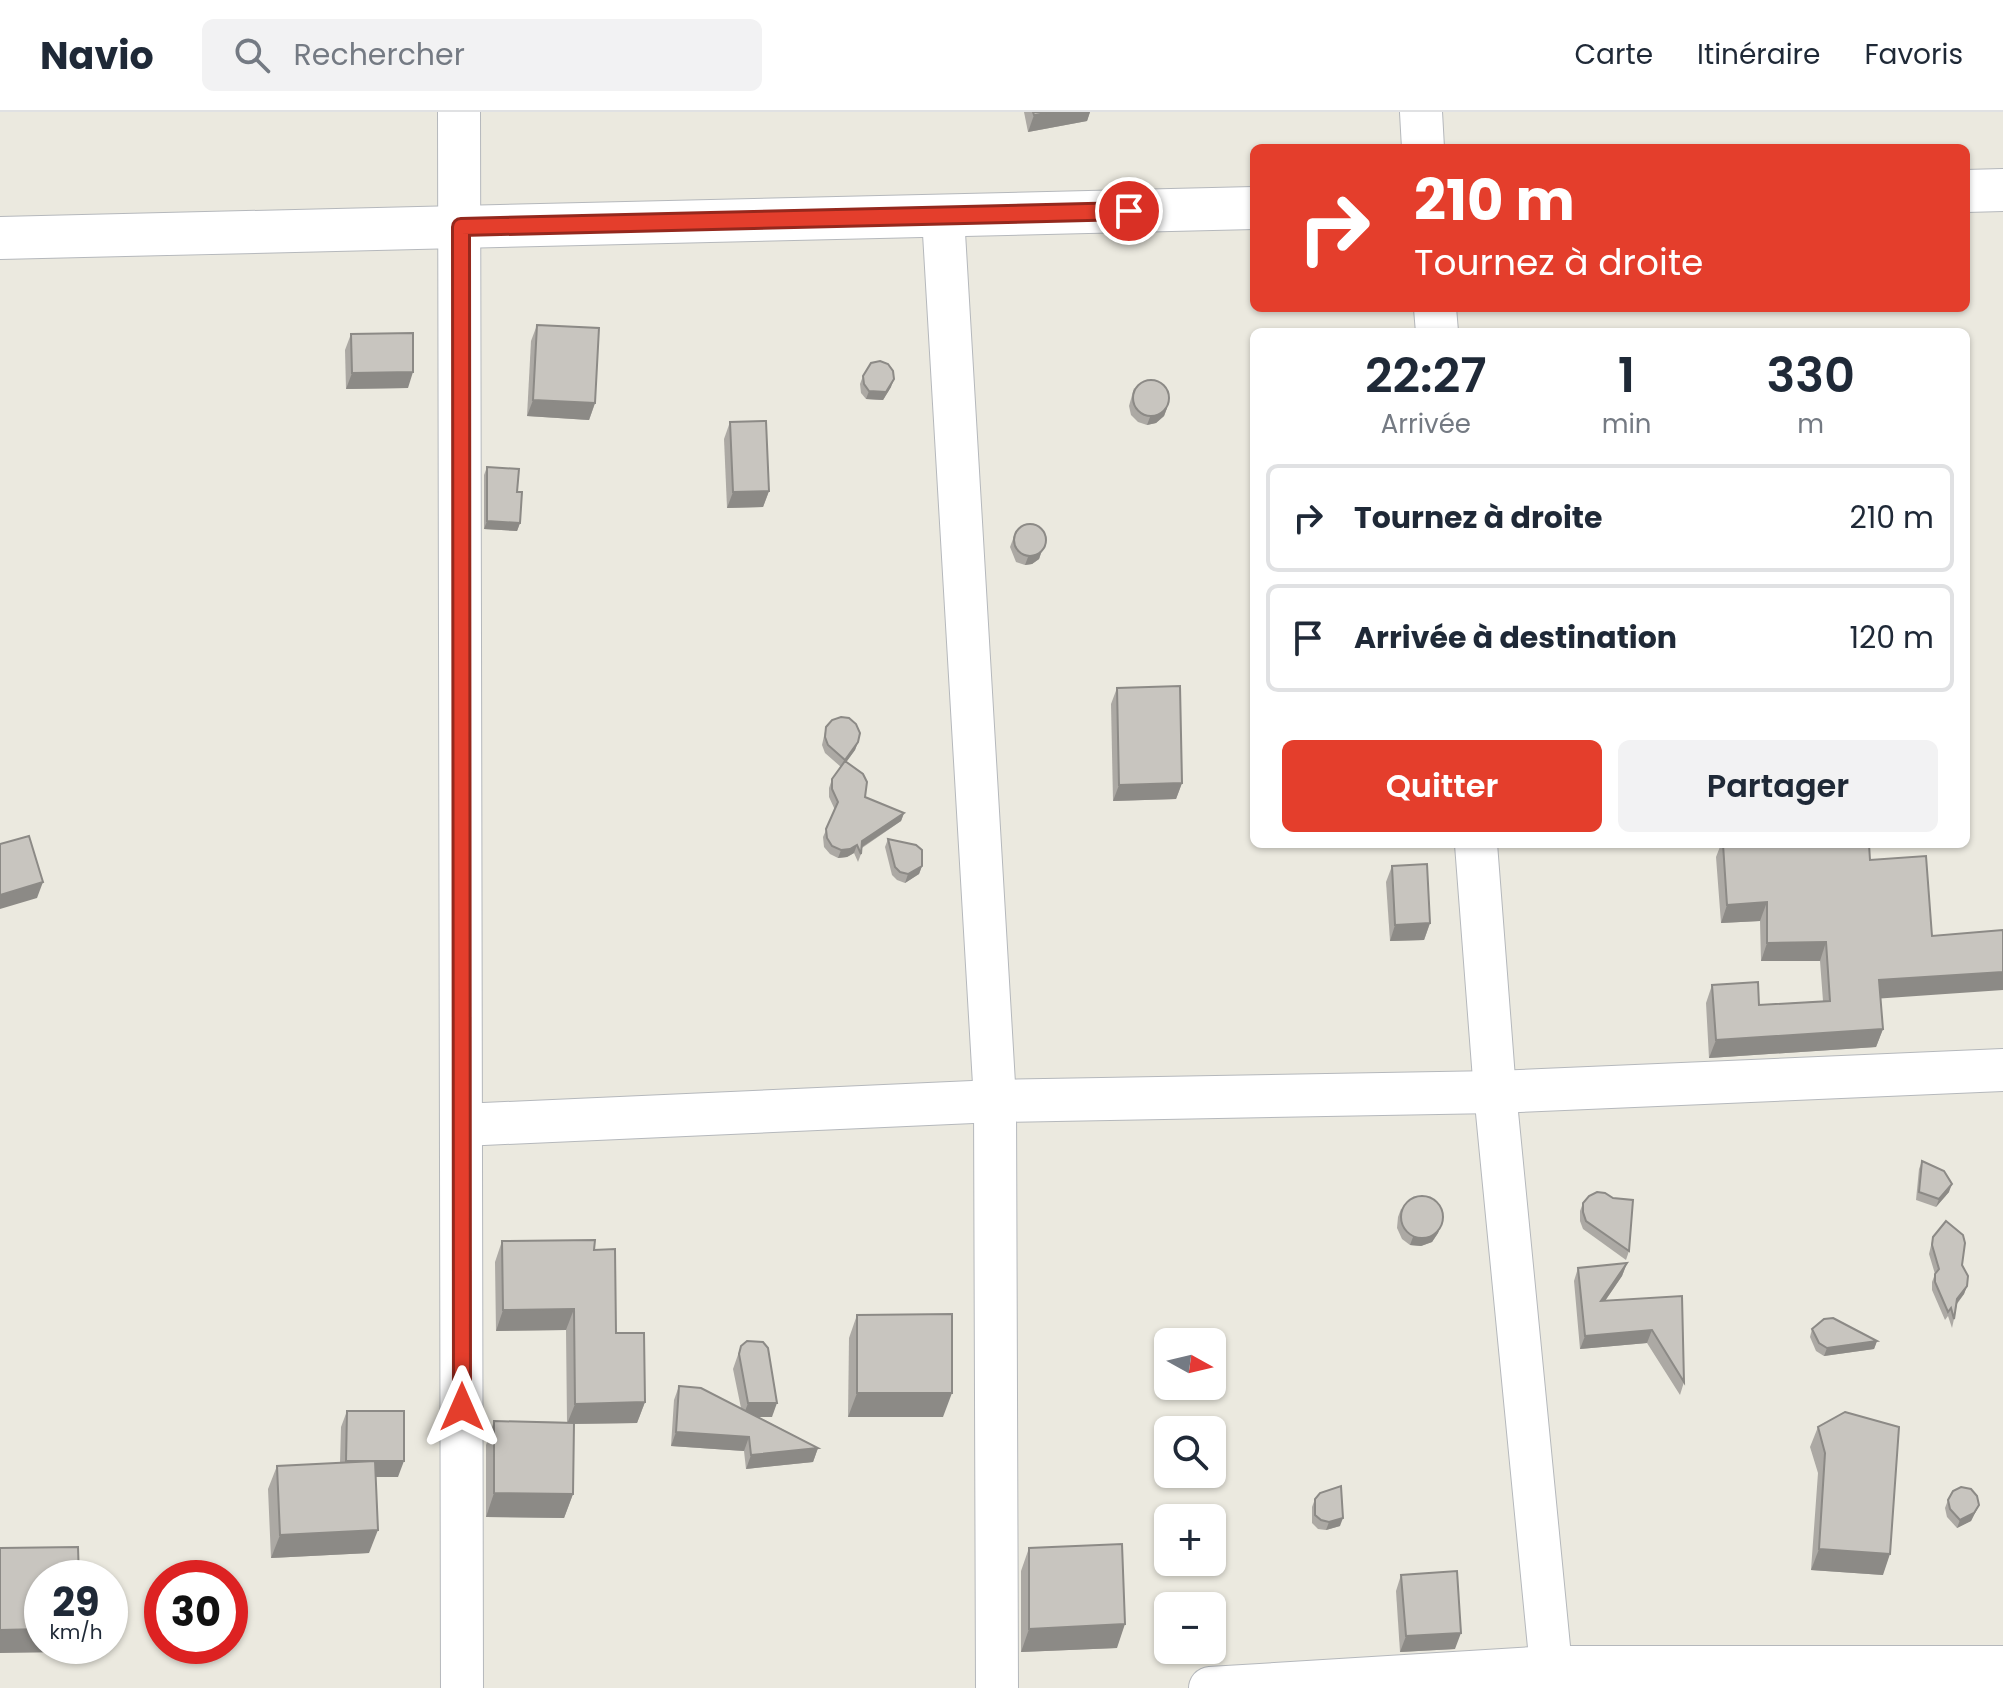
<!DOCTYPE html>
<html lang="fr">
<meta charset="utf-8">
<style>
:root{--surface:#fff;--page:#f2f2f3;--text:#1f2937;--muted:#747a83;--line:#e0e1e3;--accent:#e43e2c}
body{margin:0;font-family:Poppins,sans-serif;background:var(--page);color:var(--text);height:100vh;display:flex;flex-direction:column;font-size:30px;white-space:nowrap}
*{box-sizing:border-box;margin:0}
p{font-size:26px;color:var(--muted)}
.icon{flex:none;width:44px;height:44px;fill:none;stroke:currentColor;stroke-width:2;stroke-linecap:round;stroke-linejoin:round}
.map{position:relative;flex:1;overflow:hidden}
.sheet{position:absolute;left:1250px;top:216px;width:720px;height:520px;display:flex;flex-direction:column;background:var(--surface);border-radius:12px;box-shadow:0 2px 6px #0004}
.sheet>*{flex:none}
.hud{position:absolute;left:1250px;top:32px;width:720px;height:168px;border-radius:12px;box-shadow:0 2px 6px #0004;background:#e43e2c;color:#fff;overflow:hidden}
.needle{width:52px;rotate:98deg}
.buttons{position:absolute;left:1154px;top:1216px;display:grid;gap:16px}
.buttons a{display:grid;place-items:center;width:72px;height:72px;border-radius:12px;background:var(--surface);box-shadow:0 2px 6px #0004;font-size:40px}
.speed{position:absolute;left:24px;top:1448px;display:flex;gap:16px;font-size:40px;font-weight:700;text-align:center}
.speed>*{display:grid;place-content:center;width:104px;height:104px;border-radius:50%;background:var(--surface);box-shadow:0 2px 6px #0004;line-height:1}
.speed small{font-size:20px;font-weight:400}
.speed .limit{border:12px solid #d22;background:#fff;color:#111}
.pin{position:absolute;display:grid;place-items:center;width:68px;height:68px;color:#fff;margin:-34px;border:4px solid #fff;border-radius:50%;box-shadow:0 2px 8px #0007}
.me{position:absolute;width:88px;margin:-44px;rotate:0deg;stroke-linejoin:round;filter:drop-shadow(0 0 6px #0008)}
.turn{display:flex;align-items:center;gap:28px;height:168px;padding:0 32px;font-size:36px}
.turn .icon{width:104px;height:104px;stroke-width:2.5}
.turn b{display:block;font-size:56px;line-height:68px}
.eta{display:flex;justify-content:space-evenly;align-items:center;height:136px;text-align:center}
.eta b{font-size:48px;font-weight:600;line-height:56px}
.cta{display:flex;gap:16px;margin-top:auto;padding:16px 32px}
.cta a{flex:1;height:92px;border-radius:12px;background:var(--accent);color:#fff;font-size:32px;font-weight:600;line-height:92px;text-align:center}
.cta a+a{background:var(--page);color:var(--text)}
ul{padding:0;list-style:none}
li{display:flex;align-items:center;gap:24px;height:108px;margin:0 16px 12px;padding:0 16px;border:4px solid var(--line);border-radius:12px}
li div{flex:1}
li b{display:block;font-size:30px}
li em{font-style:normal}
header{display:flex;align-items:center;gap:48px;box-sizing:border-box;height:112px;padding:0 40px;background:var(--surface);border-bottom:2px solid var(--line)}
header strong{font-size:38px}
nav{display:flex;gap:44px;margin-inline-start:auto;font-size:28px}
.search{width:560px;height:72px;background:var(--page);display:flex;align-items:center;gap:20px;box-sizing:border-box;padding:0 28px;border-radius:12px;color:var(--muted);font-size:30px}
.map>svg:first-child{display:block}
</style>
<header>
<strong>Navio</strong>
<div class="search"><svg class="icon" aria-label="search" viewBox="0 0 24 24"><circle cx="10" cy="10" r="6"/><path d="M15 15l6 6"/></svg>Rechercher</div>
<nav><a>Carte</a><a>Itinéraire</a><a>Favoris</a></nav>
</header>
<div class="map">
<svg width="2003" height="1576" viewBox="0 0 2003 1576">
<rect width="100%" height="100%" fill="#ebe9df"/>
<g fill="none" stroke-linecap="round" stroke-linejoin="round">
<defs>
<g id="minor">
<path d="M459 0 462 1576"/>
<path d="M1421 0 1423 36"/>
<path d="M1966 79 2003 78"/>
<path d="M943 104 995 989 997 1576"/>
<path d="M0 126 1254 96"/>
<path d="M1435 196 1437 220"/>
<path d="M1476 732 1495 980 1553 1576"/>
<path d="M462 1013 995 989 1495 980 2003 958"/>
<path d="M1210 1576 1551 1555H2003"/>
</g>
</defs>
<use href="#minor" stroke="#b5b8bc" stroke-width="44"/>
<use href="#minor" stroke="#fff" stroke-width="42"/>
</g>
<g fill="#aca9a4">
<path d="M1024 0H1090L1087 9 1028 20Z"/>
<path d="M537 213 595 291 589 308 527 304 531 229Z"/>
<path d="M351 222 408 276 346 277 345 238Z"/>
<path d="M863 264 891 275 883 288 866 287 861 281 860 272Z"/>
<path d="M1134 276 1167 296 1164 304 1156 311 1147 313 1138 310 1131 303 1129 294Z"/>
<path d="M730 310 769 379 763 395 727 396 724 327Z"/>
<path d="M487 355 517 380 520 411 517 419 484 417V363Z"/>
<path d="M1016 419 1045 430 1039 447 1032 452 1025 453 1016 450 1010 435Z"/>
<path d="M1117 576 1182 671 1176 687 1113 689 1111 592Z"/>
<path d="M826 615 858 630 855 638 846 650 865 685 904 701 901 709 862 736 861 742 858 750 854 741 847 745 838 746 830 742 824 735 823 725 835 698 829 685V676L832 667 841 655 825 641 822 633Z"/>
<path d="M888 727 922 754 919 762 905 771 897 768 892 763 885 735Z"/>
<path d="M1721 732H1869L1883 917 1876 935 1709 946 1706 891 1712 873 1759 893 1823 889 1820 849H1761L1760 809 1721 811 1716 745Z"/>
<path d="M1392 754 1430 811 1424 828 1390 829 1386 770Z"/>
<path d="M1922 1049 1949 1080 1936 1095 1916 1088 1919 1057Z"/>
<path d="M1583 1091 1629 1139 1626 1148 1583 1117 1580 1109V1099Z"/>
<path d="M1401 1097 1441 1113 1438 1121 1432 1130 1421 1134 1410 1133 1402 1127 1397 1116 1398 1105Z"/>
<path d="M1933 1125 1962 1153 1967 1174 1964 1182 1957 1192 1954 1207 1952 1216 1948 1204 1945 1208 1932 1178V1170L1935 1162 1929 1142Z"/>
<path d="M502 1129 594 1138 616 1221 645 1290 637 1311 574 1312 573 1382 564 1406 486 1405V1333L494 1309 567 1310 566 1218 496 1219 495 1150Z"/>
<path d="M1627 1151 1622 1164 1605 1189 1682 1184 1684 1270 1680 1283 1647 1231 1580 1237 1574 1169 1578 1156Z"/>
<path d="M857 1203 943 1305H848L849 1226Z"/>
<path d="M1812 1217 1877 1229 1874 1237 1824 1244 1816 1239 1810 1225Z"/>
<path d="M741 1234 772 1305H759L818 1336 813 1350 746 1357 744 1339 671 1334 674 1288 679 1274 741 1296 733 1257Z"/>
<path d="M347 1299 398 1365H376L369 1441 271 1446 268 1377 277 1354 340 1351 341 1315Z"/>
<path d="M1818 1315 1883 1463 1811 1458 1818 1361 1810 1335Z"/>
<path d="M1315 1387 1340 1414 1326 1418 1318 1417 1312 1411V1395Z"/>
<path d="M1948 1388 1979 1393 1971 1409 1957 1416 1947 1405 1945 1396Z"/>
<path d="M1029 1436 1117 1536 1021 1540V1459Z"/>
<path d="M1401 1463 1455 1537 1400 1540 1396 1479Z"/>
</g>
<g fill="#8c8a86">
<path d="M1053 0H1090L1087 9 1028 20 1034 3Z"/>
<path d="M413 260 408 276 346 277 352 261Z"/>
<path d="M894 267 891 275 883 288 866 287 869 279Z"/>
<path d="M533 288 595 291 589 308 527 304Z"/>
<path d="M1167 296 1164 304 1156 311 1147 313 1150 305Z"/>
<path d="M769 379 763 395 727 396 733 380Z"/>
<path d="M487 409 520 411 517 419 484 417Z"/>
<path d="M1042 438 1039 447 1032 452 1025 453 1028 445Z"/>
<path d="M858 630 855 638 842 656 845 648Z"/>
<path d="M1182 671 1176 687 1113 689 1119 673Z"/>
<path d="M904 701 901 709 859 737 862 729Z"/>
<path d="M857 733 854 741 847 745 838 746 841 738Z"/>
<path d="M922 754 919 762 905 771 908 762Z"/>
<path d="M43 770 37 786 0 797V783Z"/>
<path d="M1767 790 1760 809 1721 811 1727 793Z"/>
<path d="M1430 811 1424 828 1390 829 1395 813Z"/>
<path d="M1826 830 1820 849H1761L1767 831Z"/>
<path d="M2003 860V878L1873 887 1879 868Z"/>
<path d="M1883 917 1876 935 1709 946 1716 928Z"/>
<path d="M1952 1072 1949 1080 1936 1095 1939 1087Z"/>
<path d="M1441 1113 1438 1121 1432 1130 1421 1134 1410 1133 1413 1125Z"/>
<path d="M1627 1151 1622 1164 1596 1202 1601 1189Z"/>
<path d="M1967 1174 1964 1182 1954 1195 1957 1187Z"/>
<path d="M574 1197 566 1218 496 1219 503 1198Z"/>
<path d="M1652 1218 1647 1231 1580 1237 1585 1224Z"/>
<path d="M1877 1229 1874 1237 1824 1244 1827 1236Z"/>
<path d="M857 1281H952L943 1305H848Z"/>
<path d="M645 1290 637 1311 567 1312 575 1292Z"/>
<path d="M748 1291H777L772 1305H743Z"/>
<path d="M676 1320 749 1325 744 1339 671 1334Z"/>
<path d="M818 1336 813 1350 746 1357 751 1343Z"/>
<path d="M346 1349H404L398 1365H340Z"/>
<path d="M494 1381 573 1382 564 1406 486 1405Z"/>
<path d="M1979 1393 1971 1409 1957 1416 1960 1408Z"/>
<path d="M1343 1406 1340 1414 1326 1418 1329 1410Z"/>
<path d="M378 1418 369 1441 271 1446 280 1423Z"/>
<path d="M1819 1437 1890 1442 1883 1463 1811 1458Z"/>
<path d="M1125 1512 1117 1536 1021 1540 1029 1517Z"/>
<path d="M42 1517V1534H73L71 1540 0 1541V1518Z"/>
<path d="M1461 1521 1455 1537 1400 1540 1406 1524Z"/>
</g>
<g fill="#c8c5bf" stroke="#8c8a86" stroke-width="2">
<path d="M1033 0H1053L1034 3Z"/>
<path d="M537 213 599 216 595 291 533 288Z"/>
<path d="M413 221V260L352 261 351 222Z"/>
<path d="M880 249 888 252 893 259 894 267 886 280 869 279 864 272 863 264 871 251Z"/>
<circle cx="1151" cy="286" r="18"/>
<path d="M766 309 769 379 733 380 730 310Z"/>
<path d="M487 355 519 357 517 380H522L520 411 487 409Z"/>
<circle cx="1030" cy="428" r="16"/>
<path d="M1180 574 1182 671 1119 673 1117 576Z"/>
<path d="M841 605 849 606 856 612 860 621 858 630 845 648 828 633 825 625 826 615 832 608Z"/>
<path d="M845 649 863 662 867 670 865 685 904 701 862 729 861 742 857 733 850 737 841 738 832 734 827 726 826 717 838 690 832 677V667Z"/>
<path d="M29 724 43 770 0 783V732Z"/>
<path d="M888 727 916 733 922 738V754L908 762 900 760 895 755Z"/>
<path d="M1723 732H1869L1870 748 1926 744 1932 824 2003 818V860L1879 868 1883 917 1716 928 1712 873 1758 870 1759 893 1830 889 1826 830 1767 831V790L1727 793Z"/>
<path d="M1427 752 1430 811 1395 813 1392 754Z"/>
<path d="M1922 1049 1944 1059 1952 1072 1939 1087 1919 1080Z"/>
<path d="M1597 1080 1605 1081 1613 1086 1633 1088 1629 1139 1586 1109 1583 1100V1091L1589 1084Z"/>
<circle cx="1422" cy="1105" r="21"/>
<path d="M1946 1109 1963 1123 1965 1131 1962 1153 1968 1164 1967 1174 1957 1187 1954 1207 1951 1196 1948 1200 1935 1170V1162L1939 1157 1932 1133 1933 1125Z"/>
<path d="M595 1128 594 1138 615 1137 616 1221H644L645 1290 575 1292 574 1197 503 1198 502 1129Z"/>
<path d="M1627 1151 1601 1189 1682 1184 1684 1270 1652 1218 1585 1224 1578 1156Z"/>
<path d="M952 1202V1281H857V1203Z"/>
<path d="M1833 1206 1877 1229 1827 1236 1819 1231 1812 1217 1824 1207Z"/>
<path d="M747 1229 763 1230 768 1236 777 1291H748L739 1242 741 1234Z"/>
<path d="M679 1274 701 1276 818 1336 751 1343 749 1325 676 1320Z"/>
<path d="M347 1299H404V1349H346Z"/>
<path d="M1845 1300 1899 1315 1890 1442 1819 1437 1825 1341 1818 1315Z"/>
<path d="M494 1309 574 1311 573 1382 494 1381Z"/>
<path d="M375 1349 378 1418 280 1423 277 1354Z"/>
<path d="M1341 1374 1343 1406 1329 1410 1321 1408 1315 1403V1387L1320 1381Z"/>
<path d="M1961 1375 1971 1377 1977 1384 1979 1393 1974 1401 1960 1408 1950 1397 1948 1388 1953 1379Z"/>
<path d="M1122 1432 1125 1512 1029 1517V1436Z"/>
<path d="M78 1435 79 1466H42V1517L0 1518V1436Z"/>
<path d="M1457 1459 1461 1521 1406 1524 1401 1463Z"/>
</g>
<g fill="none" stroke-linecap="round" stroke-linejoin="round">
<defs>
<path id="route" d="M462 1295 461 115 1129 99"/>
</defs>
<use href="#route" stroke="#94281d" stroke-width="20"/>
<use href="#route" stroke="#e43e2c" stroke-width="14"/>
</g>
</svg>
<div class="buttons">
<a><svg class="needle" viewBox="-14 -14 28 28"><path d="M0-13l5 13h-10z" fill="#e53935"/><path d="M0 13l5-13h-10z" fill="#747a83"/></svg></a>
<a><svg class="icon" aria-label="search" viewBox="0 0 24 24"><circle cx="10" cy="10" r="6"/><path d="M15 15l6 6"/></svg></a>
<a>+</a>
<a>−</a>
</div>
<div class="speed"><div>29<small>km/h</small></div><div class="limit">30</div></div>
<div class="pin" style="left:1129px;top:99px;background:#d93025"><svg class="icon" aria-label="arrive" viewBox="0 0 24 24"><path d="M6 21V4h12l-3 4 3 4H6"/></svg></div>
<svg class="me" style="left:462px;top:1295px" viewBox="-20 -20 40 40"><path d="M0-17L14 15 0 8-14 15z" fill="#e43e2c" stroke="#fff" stroke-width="4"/></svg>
<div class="hud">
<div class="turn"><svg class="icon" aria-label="right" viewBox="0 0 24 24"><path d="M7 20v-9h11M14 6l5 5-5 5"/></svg><div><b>210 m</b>Tournez à droite</div></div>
</div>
<section class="sheet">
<div class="eta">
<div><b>22:27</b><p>Arrivée</p></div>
<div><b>1</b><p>min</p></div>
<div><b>330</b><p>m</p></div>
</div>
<ul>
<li><svg class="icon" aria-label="right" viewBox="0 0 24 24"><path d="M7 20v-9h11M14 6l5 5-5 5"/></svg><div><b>Tournez à droite</b></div><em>210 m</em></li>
<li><svg class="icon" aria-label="arrive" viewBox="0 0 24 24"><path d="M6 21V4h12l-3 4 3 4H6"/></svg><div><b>Arrivée à destination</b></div><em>120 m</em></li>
</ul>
<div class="cta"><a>Quitter</a><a>Partager</a></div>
</section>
</div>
